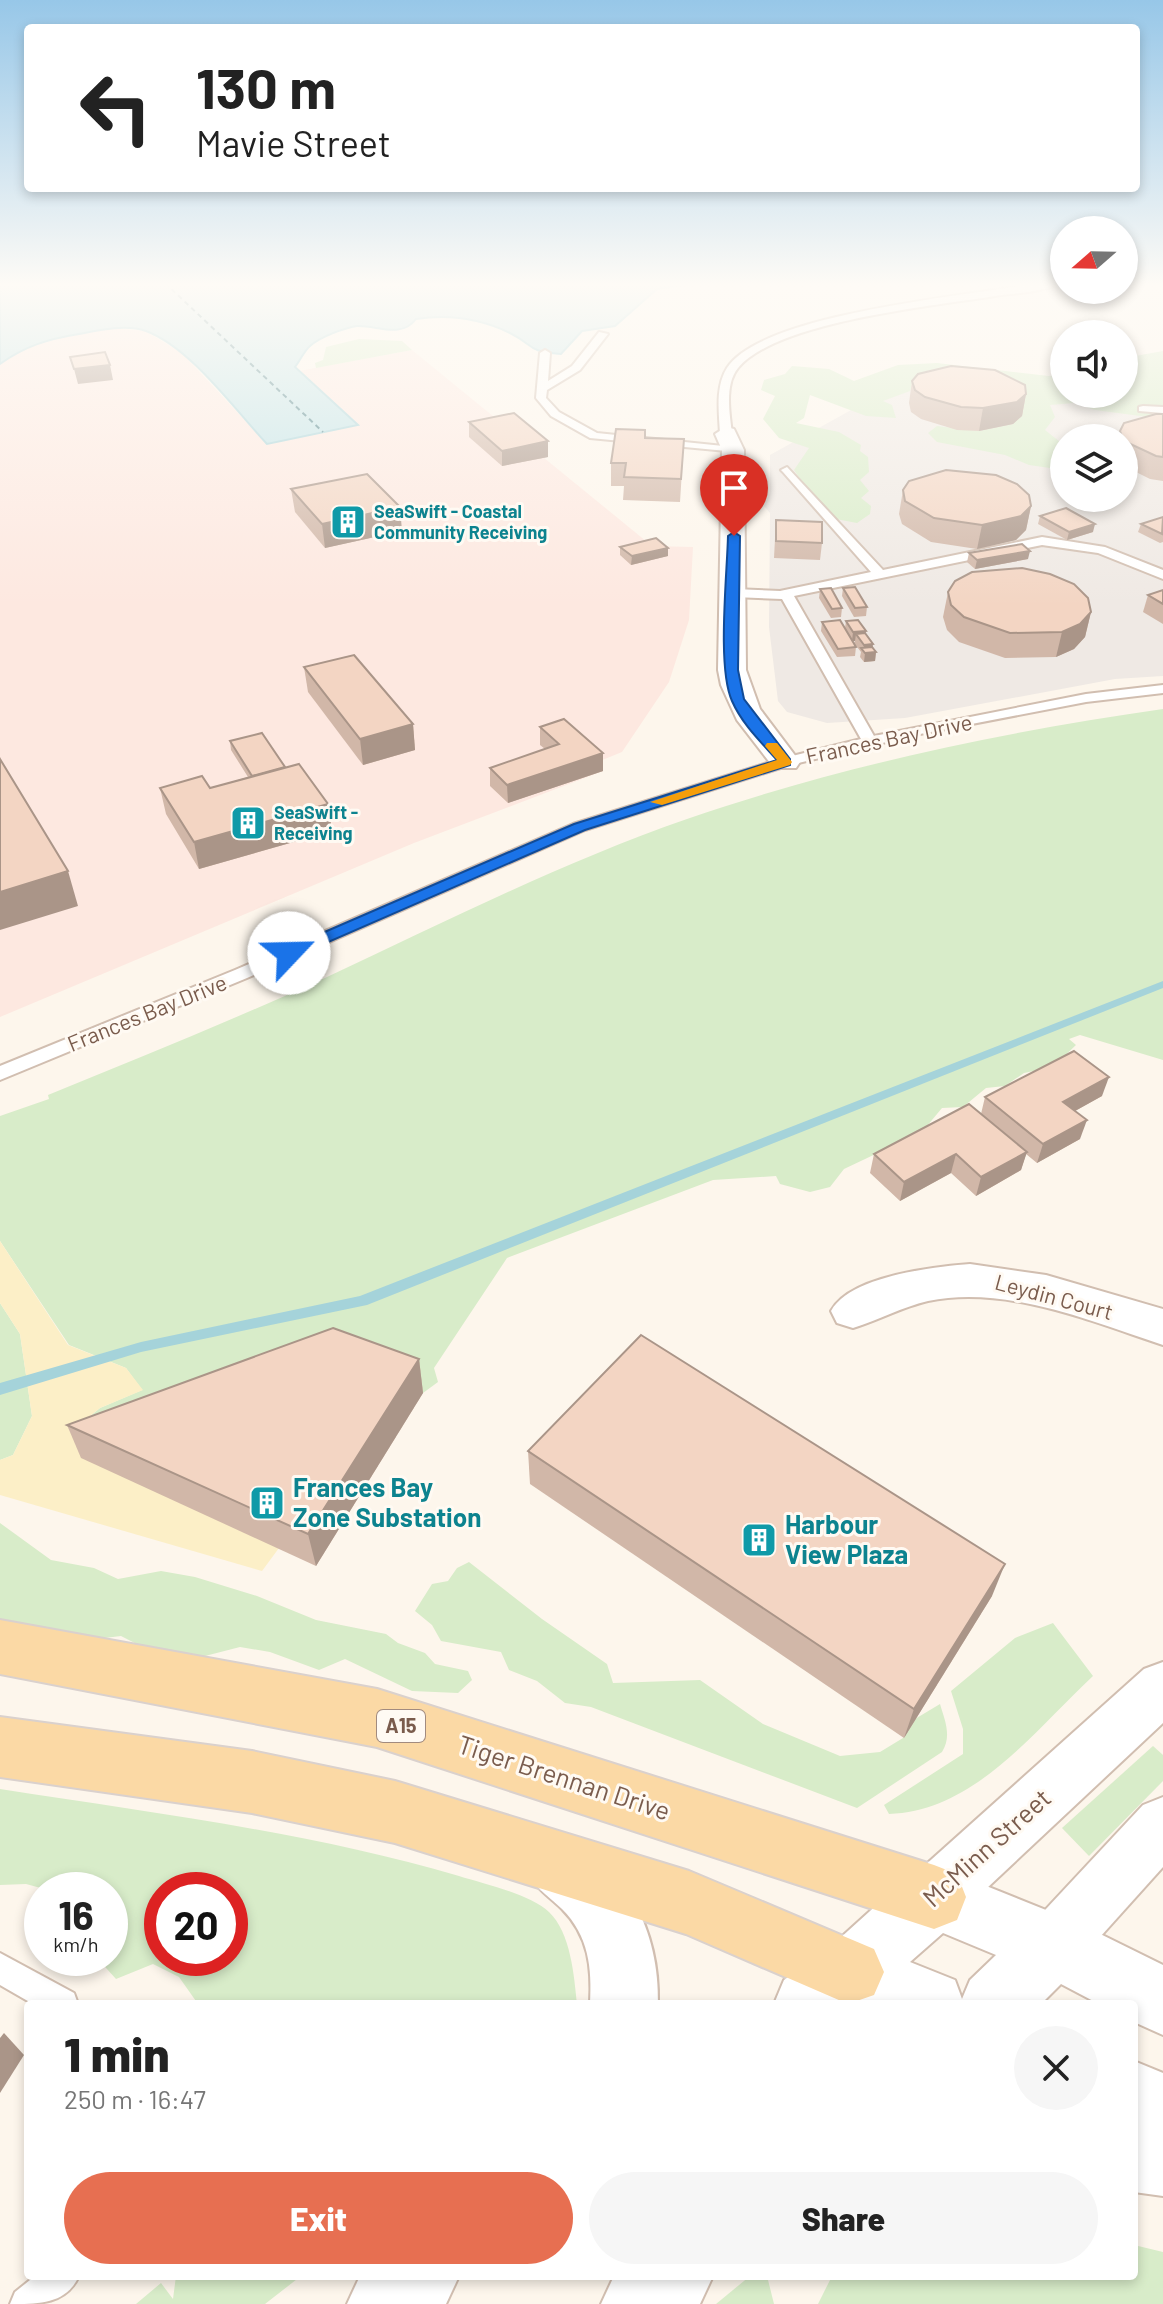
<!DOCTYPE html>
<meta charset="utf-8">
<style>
:root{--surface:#fff;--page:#f6f6f6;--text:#222;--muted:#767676;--accent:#e76f51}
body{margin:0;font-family:Barlow,sans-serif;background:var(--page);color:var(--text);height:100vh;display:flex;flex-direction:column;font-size:30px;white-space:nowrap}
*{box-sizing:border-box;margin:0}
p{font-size:26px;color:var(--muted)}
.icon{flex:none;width:44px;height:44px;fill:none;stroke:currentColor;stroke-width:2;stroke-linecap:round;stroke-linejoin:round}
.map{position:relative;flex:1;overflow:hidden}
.sheet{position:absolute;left:24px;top:2000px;width:1114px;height:280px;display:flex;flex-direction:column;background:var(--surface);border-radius:8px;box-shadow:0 4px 12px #0003}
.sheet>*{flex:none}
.guide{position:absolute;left:24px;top:24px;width:1116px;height:168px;border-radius:8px;box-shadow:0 4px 12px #0003;background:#fff;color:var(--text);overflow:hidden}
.needle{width:52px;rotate:250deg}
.fabs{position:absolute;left:1050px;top:216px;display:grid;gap:16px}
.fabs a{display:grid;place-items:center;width:88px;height:88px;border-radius:50%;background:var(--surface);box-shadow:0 4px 12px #0003;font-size:40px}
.speed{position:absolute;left:24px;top:1872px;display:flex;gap:16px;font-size:40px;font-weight:700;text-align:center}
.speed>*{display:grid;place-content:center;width:104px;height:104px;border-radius:50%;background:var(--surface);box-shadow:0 4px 12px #0003;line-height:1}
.speed small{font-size:20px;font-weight:400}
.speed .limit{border:12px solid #d22;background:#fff;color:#111}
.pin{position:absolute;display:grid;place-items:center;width:68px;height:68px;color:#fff;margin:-82px -34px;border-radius:50% 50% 50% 0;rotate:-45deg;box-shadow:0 0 8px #0007}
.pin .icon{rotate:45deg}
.me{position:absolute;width:88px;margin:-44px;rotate:66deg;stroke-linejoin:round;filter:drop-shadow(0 0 6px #0008)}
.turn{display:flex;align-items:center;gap:28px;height:168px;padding:0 40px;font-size:36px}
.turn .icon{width:104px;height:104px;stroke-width:2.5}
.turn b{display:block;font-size:56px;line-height:68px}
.round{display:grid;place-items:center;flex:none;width:84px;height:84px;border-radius:42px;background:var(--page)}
.overview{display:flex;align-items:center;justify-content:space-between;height:136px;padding:0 40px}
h1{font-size:48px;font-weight:800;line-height:60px}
.primary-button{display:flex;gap:16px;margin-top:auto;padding:16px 40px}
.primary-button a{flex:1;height:92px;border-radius:48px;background:var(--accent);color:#fff;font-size:32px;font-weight:800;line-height:92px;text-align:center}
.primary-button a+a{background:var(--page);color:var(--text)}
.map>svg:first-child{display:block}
</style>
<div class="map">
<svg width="1163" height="2304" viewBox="0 0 1163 2304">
<rect width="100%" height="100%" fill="#fdf6ec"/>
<path fill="#fde8e0" d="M106 328 145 331 182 353 267 444 357 425 299 371 412 350 652 546 693 547 689 620 669 682 622 752 595 763 603 771 414 843 0 1017V364L21 349 45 340Z"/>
<path fill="#efe9e4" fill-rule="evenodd" d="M925 369 1064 394 1163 407V676L1115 679 905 718 827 723 787 712 778 701 769 627 770 513 764 506 770 493V455ZM1064 438H1124V498H1064Z"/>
<g fill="#d8ecc9" fill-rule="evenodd">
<path d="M359 339 402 341 412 350 316 368 315 363 323 360 326 347Z"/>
<path d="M1163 351V419L1095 410 1074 403 1050 405 1055 417 1045 430 1064 445V470L1029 465 1005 455 937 442 928 433 937 426 979 431 1013 424 929 390 911 388 910 391 883 401 892 405 896 418 866 416 810 395 804 418 796 423 839 432 861 445 860 451 868 457 869 472 860 480 869 491 861 498 871 506 870 514 857 523 836 519 811 495 794 470 809 448 779 438 763 419 775 396 761 390 764 380 785 374 792 366 829 369 854 381 898 365 937 363 1049 376 1064 374V394H1124V358Z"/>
<path d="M1163 709V1060L1080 1035 1069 1039 1076 1045 1053 1067 1024 1073 1005 1086 986 1088 963 1107 942 1108 922 1132 844 1169 830 1187 810 1192 780 1184 776 1176 713 1180 507 1258 434 1368 438 1382 423 1393 74 1429 100 1408 142 1390 126 1368 69 1345 0 1241V1116L49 1099 48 1095C141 1057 235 1019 327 977 445 922 563 862 687 819 841 766 1002 732 1163 709Z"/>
<path d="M0 1303 20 1334 32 1416 13 1455 0 1460Z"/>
<path d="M0 1523 51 1560 94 1568 118 1579 161 1571 195 1577 257 1596 316 1620 386 1634 398 1643 425 1653 435 1664 468 1671 472 1680 458 1693 412 1691 345 1659 319 1670 270 1652 240 1647 205 1656 162 1657 121 1636 71 1642 0 1619Z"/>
<path d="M469 1562 542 1619 607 1664 613 1683 700 1680 763 1724 840 1756 880 1752 903 1738 915 1719 940 1704C945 1721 952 1736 942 1752L857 1808 591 1707 565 1703 537 1681 509 1670 501 1652 441 1641 432 1625 415 1611 432 1584 448 1581 457 1568Z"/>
<path d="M1053 1623 1093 1676C1034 1731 975 1811 889 1814L884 1805 963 1754V1729L951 1691 1015 1638Z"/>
<path d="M1153 1746 1163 1755V1781L1089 1856 1062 1828Z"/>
<path d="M0 1789C154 1813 309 1832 459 1876 484 1884 530 1894 549 1912 571 1933 574 1976 577 2004H198L179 1977 153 1964 116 1979 97 1958H110V1890H48L26 1884 0 1885ZM162 1890H230V1958H162Z"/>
<path d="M1134 2245 1163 2252V2304H818L832 2276H1134Z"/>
<path d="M176 2276H301L265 2304H136L161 2283 173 2299Z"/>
<path d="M750 2276H767L774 2304H716Z"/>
</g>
<path fill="#fcefc7" d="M0 1241 68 1345 126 1368 143 1390 100 1408 74 1429 279 1548 262 1571 0 1495V1460L13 1455 32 1416 20 1334 0 1303Z"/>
<path fill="#bfe3e8" stroke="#a5d3da" stroke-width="2" d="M0 283H695L657 289 615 326 582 331 561 354C525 351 536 346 510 333 479 318 449 314 416 319 401 339 377 325 357 326 344 328 320 337 310 346 304 351 300 361 295 367L358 425 267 444C234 409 191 348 146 331 126 324 99 330 79 334 48 339 25 346 0 364Z"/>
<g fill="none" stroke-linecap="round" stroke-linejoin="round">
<path fill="#a5d3da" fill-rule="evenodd" d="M1163 981V988L367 1305 141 1352 0 1395V1383L141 1342 360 1296Z"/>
<path stroke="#437c86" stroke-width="2" stroke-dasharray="5 4" stroke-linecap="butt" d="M165 283 323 432"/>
<defs>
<g id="service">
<path d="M1040 283H1061C1043 292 1016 293 995 296 935 306 777 321 738 368 724 385 730 415 732 434L726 437 720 434C719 413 715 387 727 368 762 313 974 295 1040 283Z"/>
<path d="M599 332 608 334 580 370 547 390 546 398 559 412 597 433 733 447 737 448V452L590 438 551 416 536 398 540 353 545 350 550 353 548 381 572 366Z"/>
<path d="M1143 406 1163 407V413L1139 411V407Z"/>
<path d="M787 467 883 570 1042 537 1105 547 1163 570V579L1098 553 1042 545 794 596 874 736 1086 694 1163 685V693L1086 702 920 734 790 765 585 830 247 978 0 1080V1066L235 970 573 824 780 759 861 739 782 599 734 597 727 593 734 589 780 591 871 572 783 472 781 470Z"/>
<path d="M0 1953 74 1993 78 2004H33L0 1985Z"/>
<path d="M35 2276H79C66 2304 40 2304 10 2304L15 2292Z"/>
</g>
<g id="minor">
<path d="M726 427 734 429 744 450 746 670 760 709 800 762 796 768H774L737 720 721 685 718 670 722 450 715 434Z"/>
<path d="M970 1264 1046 1275 1163 1309V1345C1090 1321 1006 1285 928 1301 902 1307 879 1320 853 1328L837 1323 831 1311C850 1276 933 1267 970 1264Z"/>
<path d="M1163 1662V1723L955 1918 934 1926 913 1918 905 1897 913 1876 1144 1669Z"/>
<path d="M1163 1797V1867L1074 1966 1053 1975 1032 1966 1023 1945 1032 1924 1143 1805Z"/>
</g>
<g id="tertiary">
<path d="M558 1834C626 1862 660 1932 658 2004H590C592 1968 589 1936 562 1909 544 1892 536 1890 526 1866L536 1844Z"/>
<path d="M934 1865 1076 1922 1163 1965V2035L1134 2022V2004H1099L1061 1984 1041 2004H774L784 1980 828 1949 911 1874ZM943 1933 996 1955 970 1980 962 1999 955 1980 910 1962Z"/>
<path d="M1134 2061 1163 2073V2196L1134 2192Z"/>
<path d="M360 2276H459L446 2304H347Z"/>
<path d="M614 2276H713L700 2304H601Z"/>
</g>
<g id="primary">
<path d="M0 1620 377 1689 934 1865 957 1874 966 1897 957 1920 934 1929 377 1747 0 1674Z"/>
<path d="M0 1717 252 1751 395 1781 689 1871 874 1949 884 1972 874 1995 848 2004 686 1934 395 1843 252 1813 0 1777Z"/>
</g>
</defs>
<use href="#service" stroke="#d1beb0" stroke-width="4"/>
<use href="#minor" stroke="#d1beb0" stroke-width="4"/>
<use href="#tertiary" stroke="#d1beb0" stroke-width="4"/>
<use href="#primary" stroke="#dad1cd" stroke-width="4"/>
<use href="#service" fill="#fff" fill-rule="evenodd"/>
<use href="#minor" fill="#fff" fill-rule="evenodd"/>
<use href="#tertiary" fill="#fff" fill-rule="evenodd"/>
<use href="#primary" fill="#fbd9a5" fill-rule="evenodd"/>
</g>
<g fill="#d1b7a8">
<path d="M912 381 1026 394 1022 416 1013 424 979 431 957 430 921 419 911 412 909 403Z"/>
<path d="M1163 414V481L1150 479 1124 466V438H1118L1120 431Z"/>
<path d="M469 422 548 441V457L502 466 469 437Z"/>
<path d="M645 438 684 439 680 502 623 500 624 486H611V463Z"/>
<path d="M291 489 402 531 325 548 295 512Z"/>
<path d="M903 490 1031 506 1026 530 1016 540 977 549 931 542 902 524 899 514Z"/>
<path d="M1040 516 1093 532 1067 540 1038 524Z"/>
<path d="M1163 517V542L1160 543 1138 532 1141 524Z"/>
<path d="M776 520 822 543 820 560 774 558Z"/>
<path d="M620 547 668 548V556L631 565 620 555Z"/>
<path d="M969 553 1028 559 975 569 967 562Z"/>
<path d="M843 588 867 607 866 616 854 617 842 596Z"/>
<path d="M820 589 842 608 841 617 831 618 819 598Z"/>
<path d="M1163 590V624L1143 612 1148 595Z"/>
<path d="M948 592 1091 612 1085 637 1074 649 1056 657 1005 658 959 642 947 630 943 617Z"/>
<path d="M846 621 865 633 876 652 875 661 864 662 860 657 861 652 854 643 855 641H853L856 647 855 656 837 657 821 631 822 622 845 628Z"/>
<path d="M304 667 413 724 415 750 363 765 308 692Z"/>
<path d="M540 727 603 771 508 803 490 786V768L545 749 540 745Z"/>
<path d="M230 741 285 767 328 804 332 831 199 869 166 814 160 788H210L248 777 231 750Z"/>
<path d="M1102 1096 1075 1111 1080 1139 1037 1163 1026 1154 1021 1170 976 1196 951 1173 900 1201 870 1173 874 1154 981 1114 985 1097Z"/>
<path d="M419 1359 423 1393 316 1566 81 1458 67 1425Z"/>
<path d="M528 1451 992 1596 904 1738 530 1484Z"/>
</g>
<g fill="#aa9588">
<path d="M110 365 113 380 78 384 74 369Z"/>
<path d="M1026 394 1022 416 1013 424 979 431 983 408Z"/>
<path d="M548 441V457L502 466V451Z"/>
<path d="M1031 506 1026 530 1016 540 977 549 982 525Z"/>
<path d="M400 507 402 531 325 548 322 524Z"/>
<path d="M1095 524 1093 532 1067 540 1069 532Z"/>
<path d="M668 548V556L631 565 632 556Z"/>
<path d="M1030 551 1028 559 975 569 977 560Z"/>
<path d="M1091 612 1085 637 1074 649 1056 657 1062 632Z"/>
<path d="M866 631 864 640 856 634 855 641H852L853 632Z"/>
<path d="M873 644 872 652H876L875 661 864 662 865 653 863 651 864 645Z"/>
<path d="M413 724 415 750 363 765 360 739Z"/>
<path d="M603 753V771L508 803 507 785Z"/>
<path d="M328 804 332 831 199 869 194 842Z"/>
<path d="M68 871 78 906 0 930V892Z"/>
<path d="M1109 1077 1102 1096 1057 1121 1063 1102Z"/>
<path d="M1087 1120 1080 1139 1037 1163 1043 1144Z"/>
<path d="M1027 1152 1021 1170 976 1196 981 1177Z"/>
<path d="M956 1154 951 1173 900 1201 904 1182Z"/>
<path d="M419 1359 423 1393 316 1566 308 1534Z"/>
<path d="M1005 1564 992 1596 904 1738 914 1709Z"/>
<path d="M4 2033 24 2055 0 2093V2038Z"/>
</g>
<g fill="#f3d5c3" stroke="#aa9588" stroke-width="2">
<path d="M105 352 110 365 74 369 70 357Z"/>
<path d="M951 366 995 370 1025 385 1026 394 1017 402 983 408 961 407 925 397 915 390 912 381 918 374Z"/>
<path d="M514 413 548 441 502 451 469 422Z"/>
<path d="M1156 414H1163V457L1156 456 1124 441 1120 431 1124 423Z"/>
<path d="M616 429 645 430V438L684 439 681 479 624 477 626 463H611Z"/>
<path d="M946 470 996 475 1017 484 1029 495 1031 506 1021 516 982 525 934 518 905 501 903 490 909 481Z"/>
<path d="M367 474 400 507 322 524 291 489Z"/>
<path d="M1066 508 1095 524 1069 532 1040 516Z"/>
<path d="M1163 517 1162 534 1141 524Z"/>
<path d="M776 520 822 522V543L776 541Z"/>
<path d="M656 538 668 548 632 556 620 547Z"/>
<path d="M1022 544 1030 551 977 560 969 553Z"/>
<path d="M1022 568 1050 574 1074 584 1088 598 1091 612 1080 624 1062 632 1010 633 964 617 951 605 948 592 955 581 972 572Z"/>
<path d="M855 587 867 607 855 608 843 588Z"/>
<path d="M831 588 842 608 832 609 820 589Z"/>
<path d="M1163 590V604L1148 595Z"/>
<path d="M840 620 856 647 838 649 822 622Z"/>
<path d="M858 620 866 631 853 632 846 621Z"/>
<path d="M865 633 873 644 864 645 856 634Z"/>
<path d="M872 647 876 652 865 653 861 648Z"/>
<path d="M354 655 413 724 360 739 304 667Z"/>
<path d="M564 719 603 753 507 785 490 768 559 744 540 727Z"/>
<path d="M262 733 285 767 252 776 230 741Z"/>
<path d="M0 759 68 871 0 892Z"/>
<path d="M299 764 328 804 194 842 160 788 202 776 210 788Z"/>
<path d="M1074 1051 1109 1077 1063 1102 1087 1120 1043 1144 985 1097Z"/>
<path d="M969 1104 1027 1152 981 1177 956 1154 904 1182 874 1154Z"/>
<path d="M333 1328 419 1359 308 1534 67 1425Z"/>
<path d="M641 1335 1005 1564 914 1709 528 1451Z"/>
</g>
<linearGradient id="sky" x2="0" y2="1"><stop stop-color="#97c7e8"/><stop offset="0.47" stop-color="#fefbf6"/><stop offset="1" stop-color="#fefbf6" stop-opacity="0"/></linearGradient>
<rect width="1163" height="606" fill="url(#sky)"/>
<path fill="#1a73e8" stroke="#114b97" stroke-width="2" d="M734 532 740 536 738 670 744 699 790 759V765L585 830 294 957H283V950L574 824 777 760C761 742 742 724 732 701 717 668 727 576 728 536Z"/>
<path fill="#f59e0b" d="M767 743H777L792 762 790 765 662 805 650 802 777 760 765 746Z"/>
<defs>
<symbol id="building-square" viewBox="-11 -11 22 22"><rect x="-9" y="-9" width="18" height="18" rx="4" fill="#0f9aa8" stroke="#fffaf3"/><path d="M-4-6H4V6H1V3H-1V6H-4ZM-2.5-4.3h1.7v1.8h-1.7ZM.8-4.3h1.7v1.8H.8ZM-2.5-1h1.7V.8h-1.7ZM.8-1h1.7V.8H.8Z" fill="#fff"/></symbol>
</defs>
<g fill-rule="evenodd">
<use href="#building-square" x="328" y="502" width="40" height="40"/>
<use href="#building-square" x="228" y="803" width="40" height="40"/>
<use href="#building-square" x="247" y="1483" width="40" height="40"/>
<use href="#building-square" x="739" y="1520" width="40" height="40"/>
</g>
<g text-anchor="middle" stroke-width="6" stroke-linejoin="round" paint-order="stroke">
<g font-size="18" font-weight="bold" fill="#0d838f" stroke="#fffaf3" text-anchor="start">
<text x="374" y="518">SeaSwift - Coastal<tspan x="374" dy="21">Community Receiving</tspan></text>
<text x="274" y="819">SeaSwift -<tspan x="274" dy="21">Receiving</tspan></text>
</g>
<rect fill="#fffaf3" stroke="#a28b7f" stroke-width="2" x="377" y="1710" width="48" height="32" rx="6"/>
<g font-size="20" font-weight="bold" fill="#7a5c4d">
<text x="401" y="1733">A15</text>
</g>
<g font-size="22" fill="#7a5c4d" stroke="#fffaf3">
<text transform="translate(889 739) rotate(-12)" y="8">Frances Bay Drive</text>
<text transform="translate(147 1013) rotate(-22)" y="8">Frances Bay Drive</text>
<text transform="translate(1054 1297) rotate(15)" y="8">Leydin Court</text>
</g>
<g font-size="26" font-weight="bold" fill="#0d838f" stroke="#fffaf3" text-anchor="start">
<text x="293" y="1497">Frances Bay<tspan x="293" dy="30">Zone Substation</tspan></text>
<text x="785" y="1534">Harbour<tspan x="785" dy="30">View Plaza</tspan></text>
</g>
<g font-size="26" fill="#7a5c4d" stroke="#fffaf3">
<text transform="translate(564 1778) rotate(18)" y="9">Tiger Brennan Drive</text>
<text transform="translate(987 1848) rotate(-42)" y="9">McMinn Street</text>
</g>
</g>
</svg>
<div class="fabs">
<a><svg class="needle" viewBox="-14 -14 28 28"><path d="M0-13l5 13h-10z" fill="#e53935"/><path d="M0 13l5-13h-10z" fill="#767676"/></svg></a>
<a><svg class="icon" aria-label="sound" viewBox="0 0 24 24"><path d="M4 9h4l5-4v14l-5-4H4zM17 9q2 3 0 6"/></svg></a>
<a><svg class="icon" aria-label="layers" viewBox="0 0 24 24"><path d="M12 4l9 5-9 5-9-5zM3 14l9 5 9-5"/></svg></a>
</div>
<div class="speed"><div>16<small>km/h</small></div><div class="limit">20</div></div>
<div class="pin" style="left:734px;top:536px;background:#d93025"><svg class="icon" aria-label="arrive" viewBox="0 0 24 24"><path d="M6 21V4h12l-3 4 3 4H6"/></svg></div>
<svg class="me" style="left:289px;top:953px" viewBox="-20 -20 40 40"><circle r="19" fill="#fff"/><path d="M0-13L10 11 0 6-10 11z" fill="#1a73e8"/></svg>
<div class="guide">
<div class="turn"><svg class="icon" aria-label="left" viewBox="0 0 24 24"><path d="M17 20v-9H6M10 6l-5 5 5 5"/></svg><div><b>130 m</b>Mavie Street</div></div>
</div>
<section class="sheet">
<div class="overview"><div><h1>1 min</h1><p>250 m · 16:47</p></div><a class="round"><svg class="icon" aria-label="close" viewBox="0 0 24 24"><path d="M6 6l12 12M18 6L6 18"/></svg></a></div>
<div class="primary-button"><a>Exit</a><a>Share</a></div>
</section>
</div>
